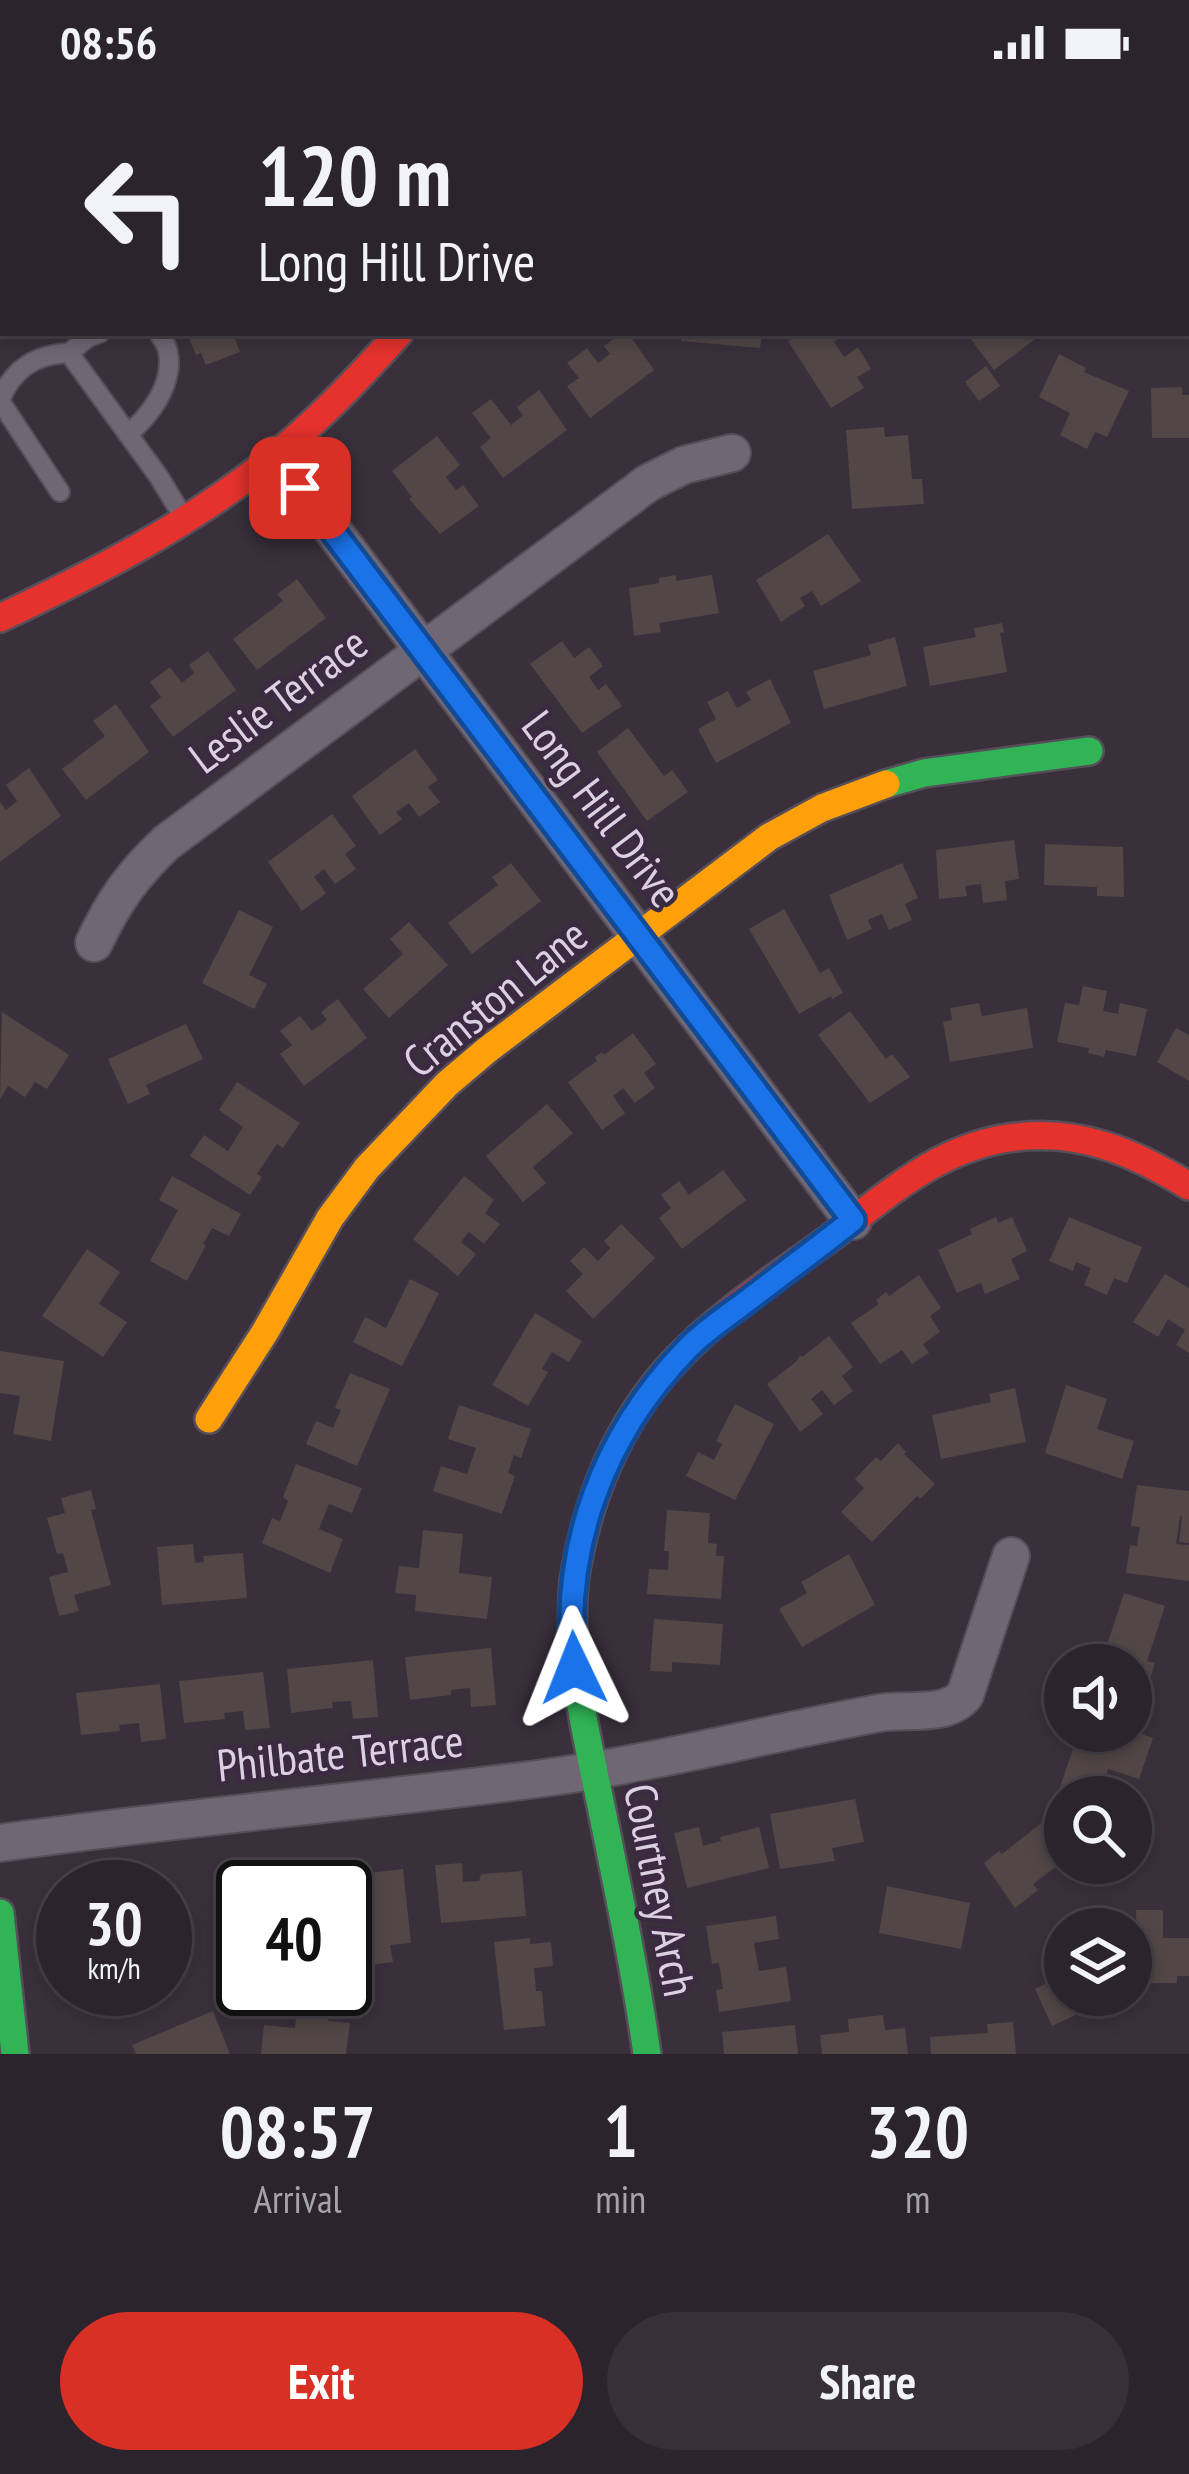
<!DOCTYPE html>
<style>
:root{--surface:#2b242d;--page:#373039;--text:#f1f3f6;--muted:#a6a4aa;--line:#474149;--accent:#d93025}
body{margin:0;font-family:"PT Sans Narrow",sans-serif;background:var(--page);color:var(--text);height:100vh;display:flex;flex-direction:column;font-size:45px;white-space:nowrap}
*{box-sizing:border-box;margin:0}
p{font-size:39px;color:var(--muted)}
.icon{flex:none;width:66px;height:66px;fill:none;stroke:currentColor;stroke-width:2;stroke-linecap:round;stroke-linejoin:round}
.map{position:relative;height:1970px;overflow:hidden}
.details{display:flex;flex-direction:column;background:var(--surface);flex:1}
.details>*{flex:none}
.banner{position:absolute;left:0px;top:0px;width:1191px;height:252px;box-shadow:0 6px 18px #0003,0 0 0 3px var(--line);background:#2b242d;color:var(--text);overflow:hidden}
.controls{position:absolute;left:1044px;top:1560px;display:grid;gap:24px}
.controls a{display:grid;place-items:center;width:108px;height:108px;border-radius:50%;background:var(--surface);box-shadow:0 6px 18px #0003,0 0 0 3px var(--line);font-size:60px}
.speed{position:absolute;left:36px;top:1776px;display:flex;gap:24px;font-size:60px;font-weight:700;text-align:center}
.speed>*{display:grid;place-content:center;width:156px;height:156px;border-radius:50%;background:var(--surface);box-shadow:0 6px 18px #0003,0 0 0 3px var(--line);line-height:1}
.speed small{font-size:30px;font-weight:400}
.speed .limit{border:6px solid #111;border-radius:18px;background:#fff;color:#111}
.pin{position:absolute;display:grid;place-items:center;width:102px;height:102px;color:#fff;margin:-51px;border-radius:24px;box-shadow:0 6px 18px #0006}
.me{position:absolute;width:132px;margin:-66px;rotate:358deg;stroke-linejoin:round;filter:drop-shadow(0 0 9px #0008)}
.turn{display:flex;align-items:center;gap:42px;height:252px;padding:0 60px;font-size:54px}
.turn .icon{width:156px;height:156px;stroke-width:2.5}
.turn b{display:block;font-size:84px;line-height:102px}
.eta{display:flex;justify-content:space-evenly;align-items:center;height:204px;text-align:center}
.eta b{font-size:72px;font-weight:700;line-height:84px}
.button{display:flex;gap:24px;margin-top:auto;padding:24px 60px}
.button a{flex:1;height:138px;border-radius:72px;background:var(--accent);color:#fff;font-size:48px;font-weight:700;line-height:138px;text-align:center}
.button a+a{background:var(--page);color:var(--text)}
.status{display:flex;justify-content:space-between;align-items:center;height:84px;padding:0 60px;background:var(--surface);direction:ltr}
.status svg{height:33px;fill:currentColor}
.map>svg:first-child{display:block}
</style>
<div class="status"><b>08:56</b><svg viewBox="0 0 49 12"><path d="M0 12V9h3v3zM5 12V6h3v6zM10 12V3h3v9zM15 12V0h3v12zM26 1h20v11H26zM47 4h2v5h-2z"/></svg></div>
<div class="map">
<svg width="1189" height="1970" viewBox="0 0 1189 1970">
<rect width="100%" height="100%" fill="#39303c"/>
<g fill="#524646">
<path d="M187 249H249L235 255 240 268 206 281 201 269 196 271Z"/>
<path d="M621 249H628L654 286 590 334 567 302 579 294 567 279 587 264 598 279 610 270 604 262Z"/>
<path d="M681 249H762L760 264 681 257Z"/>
<path d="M799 249H840L843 252 834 258 844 273 858 263 871 285 857 293 864 304 831 324 788 257Z"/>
<path d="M966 249H1043L994 286Z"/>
<path d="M1059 270 1086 284 1084 288 1129 307 1107 353 1095 348 1087 365 1060 351 1070 329 1039 313Z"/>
<path d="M986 282 1000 302 979 317 965 298Z"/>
<path d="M1182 303V311H1189V354H1152L1151 304Z"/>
<path d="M539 306 567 346 503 394 480 363 491 354 472 329 491 315 511 341 523 331 517 323Z"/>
<path d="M884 343 885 353 908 351 912 395H922L924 420 852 425 846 346Z"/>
<path d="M437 352 460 381 446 393 456 406 463 401 479 422 440 450 409 415 412 413 392 387Z"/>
<path d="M828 450 861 497 821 522 812 507 800 514 805 522 781 538 756 496Z"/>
<path d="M676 491V497L712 491 719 529 659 539 661 548 634 552 629 504 659 499V494Z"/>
<path d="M297 495 326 534 257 586 233 555 283 517 277 510Z"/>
<path d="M1002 539 1004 548 1000 549 1007 588 930 602 923 563 976 553 974 544Z"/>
<path d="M895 553 907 602 824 625 813 587 871 571 868 561Z"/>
<path d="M562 557 574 574 589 563 603 582 589 593 598 606 606 600 622 622 582 649 530 580Z"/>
<path d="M208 567 236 606 173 653 150 622 161 613 150 598 170 583 182 599 194 589 189 581Z"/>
<path d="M770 595 791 639 716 679 698 645 716 635 707 618 728 607 737 624 751 616 746 608Z"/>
<path d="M116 620 149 668 86 716 62 685 105 652 93 637Z"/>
<path d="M628 644 664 692 672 686 688 708 647 737 597 668Z"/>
<path d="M415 665 438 696 428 703 440 718 419 733 409 719 396 728 402 735 380 751 352 712Z"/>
<path d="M29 684 61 732 0 778V718L6 726 17 717 6 701Z"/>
<path d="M332 730 356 762 345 770 356 785 335 800 324 785 314 793 326 809 302 827 268 778Z"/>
<path d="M1014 756 1019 795 1005 797 1007 816 983 819 981 800 965 802 967 812 939 815 936 766Z"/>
<path d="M1045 760 1123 763 1124 813 1097 812V803L1044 801Z"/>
<path d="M511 779 541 817 472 870 448 839 498 801 492 793Z"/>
<path d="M902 779 918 814 905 820 912 836 889 846 882 830 868 836 872 845 847 856 829 811Z"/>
<path d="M784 825 820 889 829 884 843 909 832 915 831 912 799 930 749 845Z"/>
<path d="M239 826 273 843 249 891 267 900 254 925 202 899Z"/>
<path d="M409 838 448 881 389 934 363 905 403 870 390 855Z"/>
<path d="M1083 902 1107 907 1103 927 1118 930 1120 919 1147 925 1136 972 1106 966 1104 973 1088 969 1089 964 1057 958 1065 919 1079 921Z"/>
<path d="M338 915 367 954 304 1002 280 970 292 961 280 947 300 932 312 947 327 936 321 928Z"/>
<path d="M979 919 982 932 1027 924 1033 964 950 978 943 938 952 936 950 924Z"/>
<path d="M850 927 886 975 892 970 910 993 870 1019 818 951Z"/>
<path d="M2 928 69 971 47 1005 35 998 25 1013 8 1002 0 1015Z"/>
<path d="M186 940 203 975 146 1001 150 1010 128 1020 108 975Z"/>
<path d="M1176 944 1189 951V997L1157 978Z"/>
<path d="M633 949 656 980 644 989 655 1004 635 1019 623 1004 613 1012 625 1029 602 1046 568 998 597 977 595 973 602 968 604 971Z"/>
<path d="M237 998 300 1039 283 1064 277 1060 257 1090 262 1093 250 1111 190 1072 204 1051 228 1067 243 1043 219 1026Z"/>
<path d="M547 1020 573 1049 533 1083 546 1099 523 1118 486 1072Z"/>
<path d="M723 1086 746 1116 682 1165 659 1134 671 1124 661 1111 679 1097 689 1111Z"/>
<path d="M172 1092 241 1130 229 1152 212 1144 203 1160 206 1161 187 1197 150 1177 178 1126 159 1116Z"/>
<path d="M464 1092 494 1116 485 1129 500 1140 484 1160 469 1148 461 1158 476 1170 458 1192 413 1155Z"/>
<path d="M996 1133 998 1139 1012 1133 1027 1167 1011 1175 1020 1195 985 1210 981 1199 957 1209 938 1166 972 1150 970 1145Z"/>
<path d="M1069 1133 1142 1163 1127 1199 1114 1194 1107 1211 1084 1201 1091 1184 1076 1178 1073 1187 1049 1177Z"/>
<path d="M621 1140 655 1174 593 1235 566 1207 583 1190 570 1177 584 1163 598 1177 610 1164 604 1157Z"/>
<path d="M87 1165 120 1188 99 1220 127 1238 103 1273 42 1232Z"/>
<path d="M1165 1190 1189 1204V1269L1176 1261 1185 1246 1168 1235 1158 1253 1133 1238Z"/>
<path d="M919 1191 941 1224 930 1232 940 1248 923 1260 929 1269 912 1280 902 1266 880 1280 851 1239 879 1220 876 1216 886 1208 889 1212Z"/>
<path d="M410 1195 439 1209 402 1282 353 1258 365 1233 386 1244Z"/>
<path d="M535 1229 582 1257 569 1278 552 1268 542 1285 548 1288 528 1322 492 1301Z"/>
<path d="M829 1252 853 1283 842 1292 853 1307 834 1321 822 1306 811 1315 823 1330 800 1348 767 1300 796 1278 800 1271 802 1273Z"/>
<path d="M0 1267 64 1277 51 1357 13 1350 20 1312 0 1309Z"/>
<path d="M350 1289 390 1305 357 1382 306 1360 316 1337 333 1344 341 1326 335 1324Z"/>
<path d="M1066 1301 1107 1315 1097 1345 1134 1357 1122 1395 1045 1369Z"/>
<path d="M1015 1304 1026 1358 941 1375 932 1331 991 1318 989 1310Z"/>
<path d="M735 1320 774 1340 735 1416 686 1392 698 1368 714 1376 722 1360 716 1357Z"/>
<path d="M459 1321 531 1345 521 1374 514 1371 508 1389 515 1392 502 1430 433 1407 441 1382 467 1390 476 1364 448 1355Z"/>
<path d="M898 1359 906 1368 904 1370 935 1400 920 1415 917 1412 872 1458 841 1428 864 1404 855 1395 876 1373 881 1377Z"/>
<path d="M296 1380 362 1404 352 1429 329 1420 319 1445 343 1455 330 1489 262 1459 272 1434 280 1437 288 1417 283 1413Z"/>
<path d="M1137 1401 1189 1407V1459L1179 1458 1182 1433 1180 1432 1176 1460 1189 1461V1497L1126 1489 1130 1461 1137 1462 1139 1447 1140 1443 1131 1442Z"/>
<path d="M91 1406 96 1425 91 1426 111 1501 74 1511 79 1527 59 1532 49 1493 68 1488 63 1469 57 1470 47 1434 65 1429 61 1414Z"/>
<path d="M667 1426 710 1429 708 1459 717 1460 716 1472H724L721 1515 647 1510 649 1485 668 1486 669 1467H664Z"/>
<path d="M423 1446 463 1450 459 1489 492 1493 487 1535 415 1527 416 1511 395 1509 399 1482 419 1484Z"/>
<path d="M193 1460 195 1479 204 1478 203 1472 243 1469 247 1514 162 1521 157 1463Z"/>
<path d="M849 1470 875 1521 802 1563 779 1525 807 1509 801 1498Z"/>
<path d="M1124 1509 1165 1522 1147 1577 1155 1579 1146 1607 1131 1601V1581H1097L1101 1569 1104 1570Z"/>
<path d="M654 1535 723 1540 720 1581 672 1578V1588L650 1587Z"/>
<path d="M491 1564 496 1621 471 1623 470 1604 451 1606V1611L410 1616 405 1573Z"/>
<path d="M373 1576 378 1633 353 1635 351 1617 332 1618 333 1624 291 1629 287 1585Z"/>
<path d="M263 1588 270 1644 245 1646 243 1627 224 1629 225 1635 184 1639 179 1597Z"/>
<path d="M160 1600 166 1655 141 1658 139 1639 119 1641 120 1647 81 1651 76 1609Z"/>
<path d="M1079 1647H1133L1153 1654 1139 1695 1108 1685 1099 1713H1069L1058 1709Z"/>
<path d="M855 1715 864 1758 832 1764 835 1777 780 1785 770 1730Z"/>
<path d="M1053 1730 1065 1745V1776L1033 1800 1038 1806 1015 1824 984 1779 999 1767 1002 1770Z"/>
<path d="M699 1743 703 1762 721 1757 720 1753 759 1743 769 1784 687 1804 674 1749Z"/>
<path d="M462 1779 463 1798 479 1797 481 1790 522 1787 526 1832 441 1839 435 1781Z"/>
<path d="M403 1785 411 1859 390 1861 393 1878 371 1881 369 1863 345 1866V1825L365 1823 361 1790Z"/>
<path d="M887 1802 970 1819 961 1865 879 1849Z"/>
<path d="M241 1803 243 1860 222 1862 215 1805Z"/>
<path d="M165 1825H171L176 1868 165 1869Z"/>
<path d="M1136 1826H1163V1854H1189V1892H1177V1899H1137Z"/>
<path d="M776 1832 779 1855 754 1859 759 1887 786 1883 791 1917 719 1928 716 1906 723 1905 719 1879 712 1880 706 1842Z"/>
<path d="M530 1854V1860L551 1858 553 1882 534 1884 536 1907H542L545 1942 504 1946 494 1858Z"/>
<path d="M1065 1891V1911H1113L1119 1924 1100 1933 1095 1922 1052 1942 1035 1905Z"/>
<path d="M297 1925 329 1929 328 1937 350 1939 346 1970H261L264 1941 295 1944Z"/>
<path d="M213 1927 230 1970H136L132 1961Z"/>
<path d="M883 1931 885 1946 905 1944 908 1970H822L820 1951 849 1948 848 1935Z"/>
<path d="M1013 1938 1016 1970H931L930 1953 988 1949 987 1940Z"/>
<path d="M795 1941 798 1970H724L722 1948Z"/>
</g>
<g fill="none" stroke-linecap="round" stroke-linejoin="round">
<defs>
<g id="lane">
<path d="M55 3 59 0"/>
<path d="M3 38V37"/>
<path d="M100 249 87 254 69 269 159 393 182 431"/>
<path d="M0 316C13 285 35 270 69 269"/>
<path d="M0 317 60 408"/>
<path d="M128 350C150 332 174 300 168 268 167 261 162 255 159 249"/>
</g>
<g id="street">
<path d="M477 0 479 3"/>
<path d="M1038 0V3"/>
<path d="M1188 191H1189"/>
<path d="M276 371 853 1137"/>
<path d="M94 859C113 818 133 790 166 759L648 399 684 381 732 369"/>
<path d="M0 1759C178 1734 358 1718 537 1695 652 1680 765 1650 879 1629 906 1624 946 1634 965 1611L1011 1472"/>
</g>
<g id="fast">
<path d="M886 700 924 689 1089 667"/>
<path d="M574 1498C567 1573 585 1644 600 1717 617 1801 635 1885 647 1970"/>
<path d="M0 1829 15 1970"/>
</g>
<g id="slow">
<path d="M555 3 556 0"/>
<path d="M209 1335 265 1248 330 1134 367 1084 447 1000 487 966 769 753 822 724 886 700"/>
</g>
<g id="jam">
<path d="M0 534C93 490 185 443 266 379 315 340 357 296 399 249"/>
<path d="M574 1498C586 1416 618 1338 675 1277 721 1228 780 1191 834 1151 891 1108 942 1061 1016 1053 1081 1045 1135 1069 1189 1102"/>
</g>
</defs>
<use href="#lane" stroke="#564e59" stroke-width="22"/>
<use href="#street" stroke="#564e59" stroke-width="40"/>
<use href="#fast" stroke="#564e59" stroke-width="32"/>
<use href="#slow" stroke="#564e59" stroke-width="32"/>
<use href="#jam" stroke="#564e59" stroke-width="32"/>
<use href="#lane" stroke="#6f6774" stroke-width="18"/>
<use href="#street" stroke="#6f6774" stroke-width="36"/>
<use href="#fast" stroke="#30b455" stroke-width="27"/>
<use href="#slow" stroke="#ff9f0a" stroke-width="27"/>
<use href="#jam" stroke="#e5322d" stroke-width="27"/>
</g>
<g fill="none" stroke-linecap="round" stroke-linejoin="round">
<defs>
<path id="route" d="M300 404 853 1136C819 1163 785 1188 751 1214 729 1231 705 1246 686 1266 603 1352 561 1465 574 1584"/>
</defs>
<use href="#route" stroke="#114b97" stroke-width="30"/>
<use href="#route" stroke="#1a73e8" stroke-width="21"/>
</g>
<g text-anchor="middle" stroke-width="9" stroke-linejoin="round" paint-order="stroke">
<g font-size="45" fill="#dcd1e0" stroke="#3b2a42">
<text transform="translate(278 616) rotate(-37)" y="16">Leslie Terrace</text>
<text transform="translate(602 725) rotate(53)" y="16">Long Hill Drive</text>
<text transform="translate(495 914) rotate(-39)" y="16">Cranston Lane</text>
<text transform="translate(340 1669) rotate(-6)" y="16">Philbate Terrace</text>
<text transform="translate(660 1806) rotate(79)" y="16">Courtney Arch</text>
</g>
</g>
</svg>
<div class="controls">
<a><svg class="icon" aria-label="sound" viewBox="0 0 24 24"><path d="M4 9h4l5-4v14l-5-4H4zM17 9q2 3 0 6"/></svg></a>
<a><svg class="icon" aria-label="search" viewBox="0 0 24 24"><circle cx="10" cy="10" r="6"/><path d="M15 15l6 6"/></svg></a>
<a><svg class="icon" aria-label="layers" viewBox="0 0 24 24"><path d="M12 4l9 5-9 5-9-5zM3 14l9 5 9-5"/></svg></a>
</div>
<div class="speed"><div>30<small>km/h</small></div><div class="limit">40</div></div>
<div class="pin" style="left:300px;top:404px;background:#d93025"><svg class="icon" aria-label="arrive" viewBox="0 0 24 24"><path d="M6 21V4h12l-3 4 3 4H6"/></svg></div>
<svg class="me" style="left:574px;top:1584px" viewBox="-20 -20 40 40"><path d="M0-17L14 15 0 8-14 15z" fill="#1a73e8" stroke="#fff" stroke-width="4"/></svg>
<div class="banner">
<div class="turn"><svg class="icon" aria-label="left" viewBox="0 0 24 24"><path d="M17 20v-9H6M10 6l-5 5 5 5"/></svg><div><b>120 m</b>Long Hill Drive</div></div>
</div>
</div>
<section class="details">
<div class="eta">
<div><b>08:57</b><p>Arrival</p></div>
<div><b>1</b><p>min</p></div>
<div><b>320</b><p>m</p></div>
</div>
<div class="button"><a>Exit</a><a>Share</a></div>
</section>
